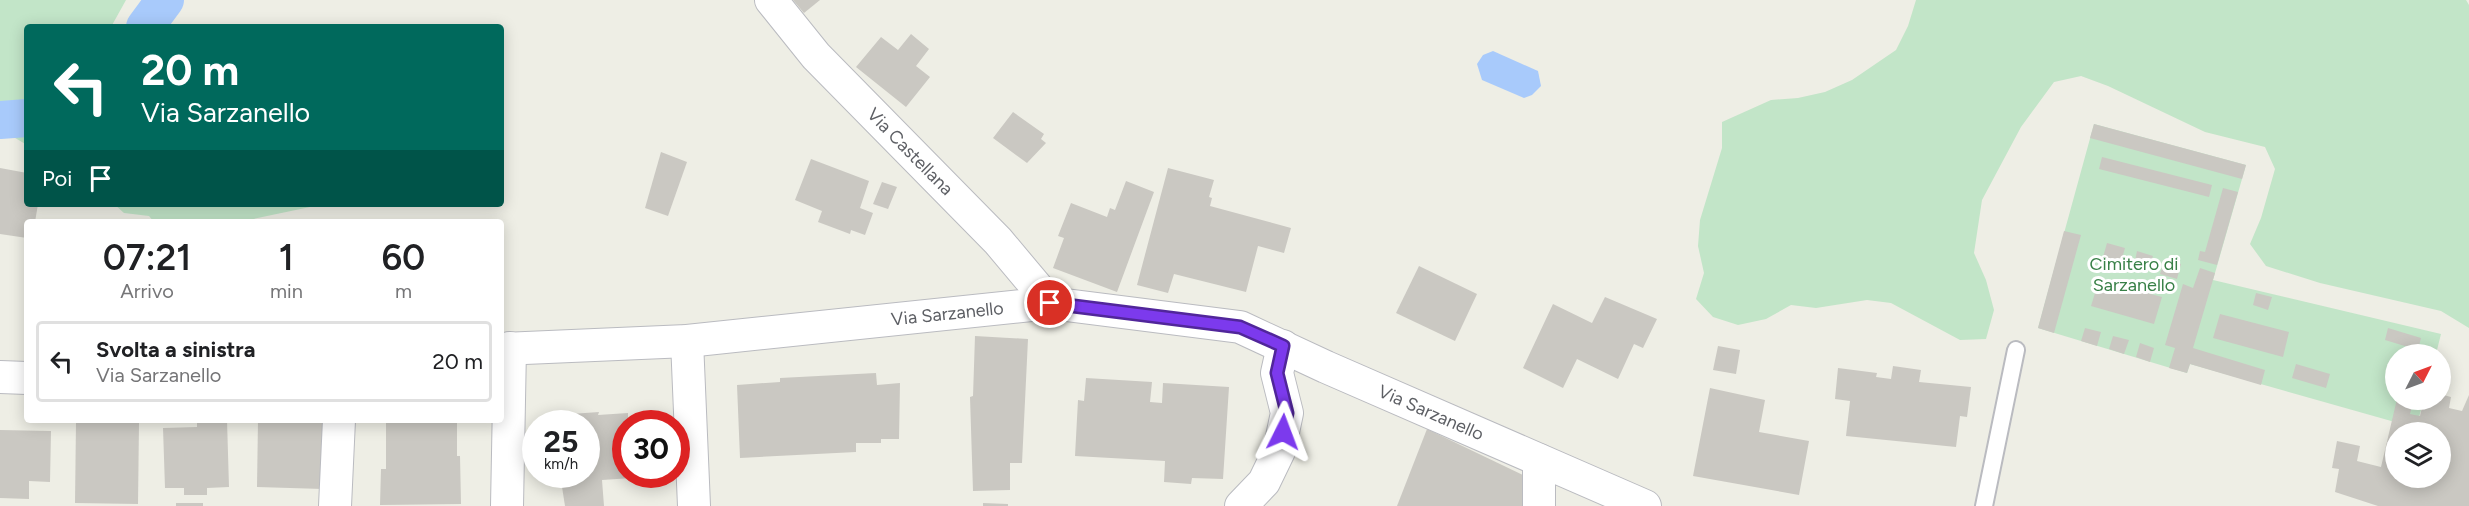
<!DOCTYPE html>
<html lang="it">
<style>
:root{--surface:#fff;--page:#f2f2f2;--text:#202124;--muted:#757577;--line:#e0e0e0}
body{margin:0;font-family:Figtree,sans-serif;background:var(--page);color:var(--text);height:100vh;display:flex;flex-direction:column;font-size:22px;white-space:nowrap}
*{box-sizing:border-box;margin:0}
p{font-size:20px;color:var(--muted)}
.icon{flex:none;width:33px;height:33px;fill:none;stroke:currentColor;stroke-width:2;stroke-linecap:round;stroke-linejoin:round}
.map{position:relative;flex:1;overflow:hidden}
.drawer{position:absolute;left:24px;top:219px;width:480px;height:204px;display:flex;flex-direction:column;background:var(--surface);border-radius:6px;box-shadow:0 3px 15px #0003}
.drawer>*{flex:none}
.top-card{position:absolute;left:24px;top:24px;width:480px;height:183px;border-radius:6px;box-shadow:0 3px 15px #0003;background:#00695c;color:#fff;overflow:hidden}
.needle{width:39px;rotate:48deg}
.controls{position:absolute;left:2385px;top:344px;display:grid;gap:12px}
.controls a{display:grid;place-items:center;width:66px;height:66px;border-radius:50%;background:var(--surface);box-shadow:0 3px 15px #0003;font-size:30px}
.speed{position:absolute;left:522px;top:410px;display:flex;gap:12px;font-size:30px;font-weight:700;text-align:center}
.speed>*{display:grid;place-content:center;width:78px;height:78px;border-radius:50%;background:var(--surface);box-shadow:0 3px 15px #0003;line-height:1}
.speed small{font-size:15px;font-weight:400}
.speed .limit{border:9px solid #d22;background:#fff;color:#111}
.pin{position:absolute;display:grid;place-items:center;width:51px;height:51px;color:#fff;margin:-26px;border:3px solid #fff;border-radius:50%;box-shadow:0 2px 6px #0007}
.me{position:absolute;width:66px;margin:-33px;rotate:3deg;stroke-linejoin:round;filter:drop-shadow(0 0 4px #0008)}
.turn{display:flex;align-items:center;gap:21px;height:126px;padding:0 18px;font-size:27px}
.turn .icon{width:78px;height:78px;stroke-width:2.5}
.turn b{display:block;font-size:42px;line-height:51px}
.then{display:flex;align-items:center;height:57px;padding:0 18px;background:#0003;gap:12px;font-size:22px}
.eta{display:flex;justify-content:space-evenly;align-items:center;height:102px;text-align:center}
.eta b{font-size:36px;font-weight:600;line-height:42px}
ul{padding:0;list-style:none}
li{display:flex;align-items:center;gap:18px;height:81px;margin:0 12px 9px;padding:0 6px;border:3px solid var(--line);border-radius:6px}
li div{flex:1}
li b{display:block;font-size:22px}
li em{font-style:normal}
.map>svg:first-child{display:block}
</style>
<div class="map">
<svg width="2469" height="506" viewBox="0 0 2469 506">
<rect width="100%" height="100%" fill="#eeeee5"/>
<g fill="#c2e5c8">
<path d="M0 0H126L111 27H27V145L0 129Z"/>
<path d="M1916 0H2466L2469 5V328L2441 311 2320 283 2266 266 2250 244 2261 218 2275 169 2265 147 2205 132 2108 86 2081 76 2054 82 2021 127 1982 200 1974 253 1986 280 1994 310 1986 339 1960 340 1891 303 1867 300 1816 308 1791 305 1766 319 1738 325 1713 317 1696 299 1704 273 1698 246 1700 220 1722 148V122L1771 100 1798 98 1825 92 1852 80 1896 50 1908 26Z"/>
<path d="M2094 124 2246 165 2213 280 2441 334 2436 354H2396V399H2424L2416 428 2190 364 2187 373 2038 328Z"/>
<path d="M114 204H312L310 207 239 222H154L149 216 124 213Z"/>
</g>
<path fill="#a8cafb" d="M1493 51 1538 71 1541 86 1532 95 1524 98 1482 80 1477 64 1483 55Z"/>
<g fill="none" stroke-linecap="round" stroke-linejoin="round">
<g stroke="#a8cafb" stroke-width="38">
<path d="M145 27 165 0"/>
<path d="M0 120 27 118"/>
</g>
</g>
<g fill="#cac8c2" fill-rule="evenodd">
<path d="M793 0H820L804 13Z"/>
<path d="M911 34 929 49 916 66 930 77 906 107 856 67 881 37 898 50Z"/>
<path d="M1013 112 1044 134 1041 139 1046 143 1027 163 993 138Z"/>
<path d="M2094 124 2246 165 2242 179 2090 138Z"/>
<path d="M661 152 687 162 668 216 645 208Z"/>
<path d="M2102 157 2212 185 2209 197 2099 169Z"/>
<path d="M811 159 869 181 860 208 873 213 865 235 851 230 850 234 818 222 822 211 795 200Z"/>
<path d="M0 168 27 173V204H38L35 222H27V238L0 234Z"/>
<path d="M1168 168 1214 180 1209 197 1212 198 1210 206 1291 228 1284 253 1258 246 1246 292 1174 274 1168 293 1137 285Z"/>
<path d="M1126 181 1154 192 1117 292 1053 268 1064 238 1058 236 1071 203 1107 217 1110 208 1115 210Z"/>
<path d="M882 182 897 187 888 209 873 204Z"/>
<path d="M2223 188 2238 192 2217 265 2198 260 2200 251 2205 252Z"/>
<path d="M2064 231 2081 235 2054 333 2038 328Z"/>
<path d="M2107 243 2125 248 2121 262 2103 257Z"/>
<path d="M2137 251 2153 256 2148 270 2134 266Z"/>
<path d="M2165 259 2181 264 2177 279 2160 274Z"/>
<path d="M1419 266 1477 294 1455 341 1396 313Z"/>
<path d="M2200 268 2215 273 2193 348 2265 370 2261 385 2190 364 2187 373 2169 368 2175 348 2165 345 2183 284 2193 288Z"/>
<path d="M2099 280 2162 297 2154 324 2091 306Z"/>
<path d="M2256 293 2272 297 2268 310 2253 305Z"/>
<path d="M1605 297 1657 319 1643 348 1634 344 1618 379 1577 359 1563 388 1523 368 1553 304 1592 323Z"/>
<path d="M2220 314 2289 332 2283 357 2213 338Z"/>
<path d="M2085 328 2101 332 2097 346 2081 341Z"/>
<path d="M2388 328 2421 338 2418 350 2385 340Z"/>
<path d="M975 336 1028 339 1022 463H1010V490L973 491 970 397 973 396Z"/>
<path d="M2113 336 2129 340 2124 354 2109 349Z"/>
<path d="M2140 343 2154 348 2150 362 2136 357Z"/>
<path d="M1718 346 1740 350 1736 374 1713 370Z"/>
<path d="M2296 364 2330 374 2326 388 2292 378Z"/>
<path d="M1893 366 1921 370 1919 382 1971 387 1967 417 1960 416 1956 447 1846 436 1850 401 1835 399 1838 368 1877 373 1876 377 1891 379Z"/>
<path d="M876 373 877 385 900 383 899 439H881V443H856V452L740 458 737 385 780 382V378Z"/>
<path d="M1086 378 1152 382 1150 402 1162 403 1163 383 1229 387 1223 479 1192 478 1191 484 1164 482 1165 461 1075 456 1078 400 1084 401Z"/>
<path d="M1710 388 1765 400 1759 432 1809 441 1799 495 1693 476Z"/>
<path d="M2440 394 2451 397 2449 408 2462 411 2469 395V506H2378L2335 492 2339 469 2332 468 2337 441 2360 446 2357 461 2381 467 2397 399H2414L2410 414 2420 416 2424 399H2440ZM2396 432H2440V477H2396Z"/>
<path d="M599 412 598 415 628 413V423H626V474H631L632 478 602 480 604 506H565L560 474H586V423H557V415Z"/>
<path d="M227 420 229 487 207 488V495H184V488H165L163 428 197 427V421Z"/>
<path d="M258 420H325L323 489 257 487Z"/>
<path d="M76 422 139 423 138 504 75 503Z"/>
<path d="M386 423H457V456H460L461 504 380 505 381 469H386Z"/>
<path d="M1427 429 1527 477 1528 506H1397Z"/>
<path d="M0 430 51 431 50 482 29 481V499L0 498Z"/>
<rect x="176" y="503" width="27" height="3"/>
<path d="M983 503 1008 504V506H983Z"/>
</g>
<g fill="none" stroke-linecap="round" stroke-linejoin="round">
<defs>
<path id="lane" d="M1984 506 2016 350"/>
<g id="street">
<path id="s1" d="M771 0 816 56 998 241 1050 303"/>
<path d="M687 341 694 506"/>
<path id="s2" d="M501 349 687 341 1050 303 1240 327 1326 367 1645 506"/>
<path d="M0 377 27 378"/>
<path d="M1539 460V506"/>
<path d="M335 506 339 420"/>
<path d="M507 506 510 348"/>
<path d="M1241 506 1264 482 1279 451 1287 413 1277 373 1283 346"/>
</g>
</defs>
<use href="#lane" stroke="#babbc0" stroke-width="20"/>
<use href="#street" stroke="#babbc0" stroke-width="34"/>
<use href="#lane" stroke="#fff" stroke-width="16"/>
<use href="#street" stroke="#fff" stroke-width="32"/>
</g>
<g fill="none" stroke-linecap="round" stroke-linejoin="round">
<defs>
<path id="route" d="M1050 303 1240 327 1283 346 1277 373 1287 413 1283 432"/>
</defs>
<use href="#route" stroke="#51269a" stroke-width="15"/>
<use href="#route" stroke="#7c3aed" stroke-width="10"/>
</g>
<g text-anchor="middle" stroke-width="6" stroke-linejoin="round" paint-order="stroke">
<g font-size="18" fill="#5d5f64" stroke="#fff">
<text dy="6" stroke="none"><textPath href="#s1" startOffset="206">Via Castellana</textPath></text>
<text dy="6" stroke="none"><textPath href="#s2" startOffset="448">Via Sarzanello</textPath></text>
<text dy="6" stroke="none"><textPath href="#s2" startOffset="952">Via Sarzanello</textPath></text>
</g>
<g font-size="18" fill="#388047" stroke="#fff">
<text x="2134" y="270">Cimitero di<tspan x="2134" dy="21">Sarzanello</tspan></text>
</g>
</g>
</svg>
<div class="controls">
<a><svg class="needle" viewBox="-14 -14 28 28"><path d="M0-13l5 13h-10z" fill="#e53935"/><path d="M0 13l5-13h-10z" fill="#757577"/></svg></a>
<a><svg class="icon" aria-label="layers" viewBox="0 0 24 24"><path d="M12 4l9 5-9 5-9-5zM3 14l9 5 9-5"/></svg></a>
</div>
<div class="speed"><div>25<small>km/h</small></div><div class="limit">30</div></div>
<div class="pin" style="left:1050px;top:303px;background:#d93025"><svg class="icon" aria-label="arrive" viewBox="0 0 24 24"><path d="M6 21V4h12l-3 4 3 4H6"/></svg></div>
<svg class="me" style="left:1283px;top:432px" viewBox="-20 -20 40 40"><path d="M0-17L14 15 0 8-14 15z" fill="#7c3aed" stroke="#fff" stroke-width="4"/></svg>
<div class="top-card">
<div class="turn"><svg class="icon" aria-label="left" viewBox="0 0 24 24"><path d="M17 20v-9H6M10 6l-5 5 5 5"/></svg><div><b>20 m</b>Via Sarzanello</div></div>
<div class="then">Poi<svg class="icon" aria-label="arrive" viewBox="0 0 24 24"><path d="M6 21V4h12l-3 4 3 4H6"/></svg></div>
</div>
<section class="drawer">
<div class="eta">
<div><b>07:21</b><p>Arrivo</p></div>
<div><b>1</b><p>min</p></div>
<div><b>60</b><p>m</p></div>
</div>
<ul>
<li><svg class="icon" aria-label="left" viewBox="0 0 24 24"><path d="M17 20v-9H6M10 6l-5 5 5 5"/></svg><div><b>Svolta a sinistra</b><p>Via Sarzanello</p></div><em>20 m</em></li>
</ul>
</section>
</div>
